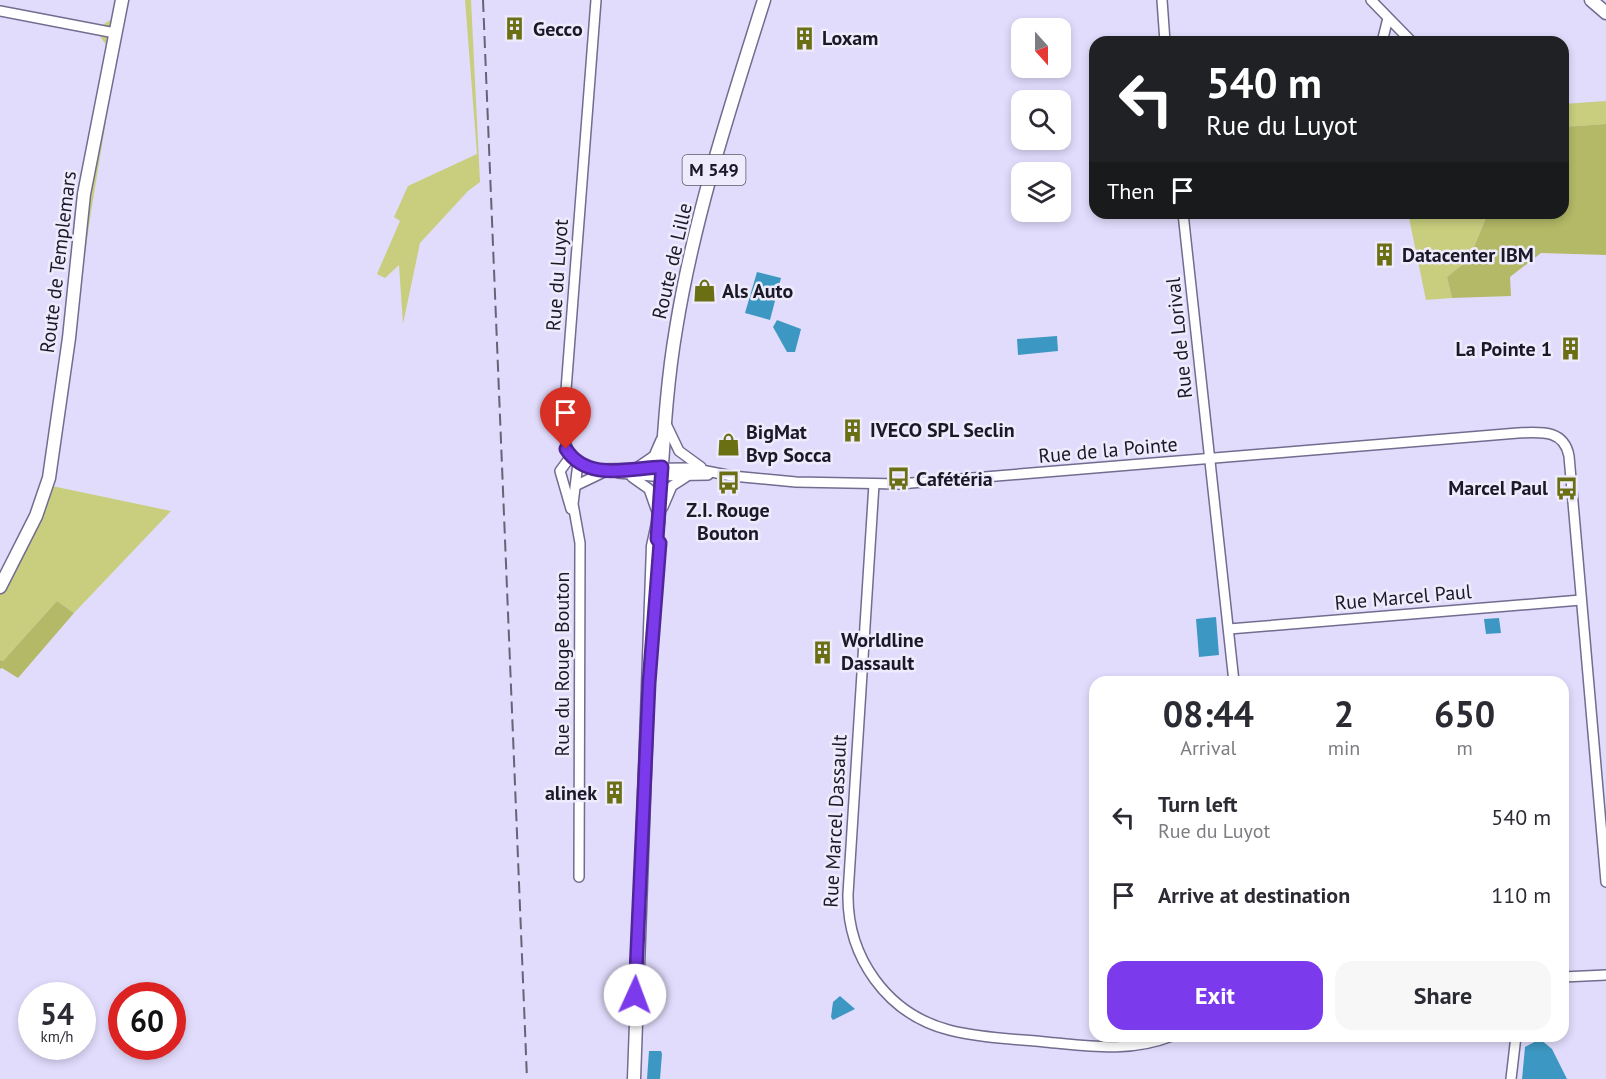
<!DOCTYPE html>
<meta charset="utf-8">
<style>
:root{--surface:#fff;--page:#f7f7f7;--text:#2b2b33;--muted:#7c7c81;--accent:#7c3aed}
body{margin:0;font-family:"PT Sans",sans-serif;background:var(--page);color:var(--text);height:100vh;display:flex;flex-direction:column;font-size:22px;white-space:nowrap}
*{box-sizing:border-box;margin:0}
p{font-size:20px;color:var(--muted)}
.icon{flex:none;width:33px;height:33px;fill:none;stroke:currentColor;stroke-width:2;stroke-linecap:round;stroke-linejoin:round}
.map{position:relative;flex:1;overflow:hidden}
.side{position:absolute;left:1089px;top:676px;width:480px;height:366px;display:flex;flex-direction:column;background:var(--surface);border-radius:18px;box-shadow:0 3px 9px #0003}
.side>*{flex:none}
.top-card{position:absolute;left:1089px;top:36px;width:480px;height:183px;border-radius:18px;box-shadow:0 3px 9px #0003;background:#202124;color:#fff;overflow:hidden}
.needle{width:39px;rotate:159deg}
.fabs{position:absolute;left:1011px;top:18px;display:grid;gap:12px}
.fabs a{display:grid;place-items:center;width:60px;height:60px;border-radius:12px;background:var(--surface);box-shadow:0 3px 9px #0003;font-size:30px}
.speed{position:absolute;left:18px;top:982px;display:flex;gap:12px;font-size:30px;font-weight:700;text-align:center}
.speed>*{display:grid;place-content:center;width:78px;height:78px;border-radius:50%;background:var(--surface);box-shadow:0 3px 9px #0003;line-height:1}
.speed small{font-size:15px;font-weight:400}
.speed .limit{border:9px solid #d22;background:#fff;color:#111}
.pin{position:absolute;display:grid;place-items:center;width:51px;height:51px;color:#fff;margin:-62px -26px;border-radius:50% 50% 50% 0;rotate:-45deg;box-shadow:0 0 6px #0007}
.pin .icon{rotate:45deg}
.me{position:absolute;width:66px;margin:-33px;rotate:2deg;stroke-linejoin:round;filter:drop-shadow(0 0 4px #0008)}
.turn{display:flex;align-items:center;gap:21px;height:126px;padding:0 18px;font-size:27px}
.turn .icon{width:78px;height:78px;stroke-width:2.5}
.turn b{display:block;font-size:42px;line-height:51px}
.then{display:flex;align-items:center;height:57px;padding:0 18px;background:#0003;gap:12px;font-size:22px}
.eta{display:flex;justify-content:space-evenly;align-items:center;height:102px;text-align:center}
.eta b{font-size:36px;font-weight:700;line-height:42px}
.action{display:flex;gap:12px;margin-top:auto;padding:12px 18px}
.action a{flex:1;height:69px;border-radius:18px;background:var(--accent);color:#fff;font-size:24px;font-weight:700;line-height:69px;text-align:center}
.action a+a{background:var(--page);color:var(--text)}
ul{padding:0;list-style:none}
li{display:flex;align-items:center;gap:18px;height:78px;padding:0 18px}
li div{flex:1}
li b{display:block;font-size:22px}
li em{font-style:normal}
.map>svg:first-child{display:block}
</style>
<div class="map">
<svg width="1606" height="1079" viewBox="0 0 1606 1079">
<rect width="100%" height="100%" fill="#e1dcfc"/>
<g fill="#c8ce7e">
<path d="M465 0H471L480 182 468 191 420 243 403 324 399 265 385 278 377 274 400 221 394 217 408 186 477 154Z"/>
<path d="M0 7 101 26 112 19 122 23 91 212 52 486 171 511 74 613 57 601 3 661 0 660V576L24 530 43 478 107 46 99 35 0 16Z"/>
<path d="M1606 101V124L1563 127V104Z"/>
<path d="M1408 213H1488L1469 259 1447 277 1452 298 1426 300Z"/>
</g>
<g fill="#b3b966">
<path d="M1606 124V255L1541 253 1510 277 1511 296 1452 298 1447 277 1469 259 1488 213H1563V127Z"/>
<path d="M57 601 74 613 18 678 2 668 0 669V660L3 661Z"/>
</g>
<g fill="#3c98c2">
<path d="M757 272 781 278 770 320 745 313Z"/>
<path d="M777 320 801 329 795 352H787L773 327Z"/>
<path d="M1057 336 1058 351 1018 355 1017 339Z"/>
<path d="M1216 617 1219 655 1199 657 1196 619Z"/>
<path d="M1499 618 1501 633 1486 634 1484 619Z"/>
<path d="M840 996 855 1009 833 1020 831 1017 833 1002Z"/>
<path d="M1540 1039 1552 1049 1567 1079H1522L1525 1047Z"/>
<path d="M649 1051H661L662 1054 660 1079H647Z"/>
</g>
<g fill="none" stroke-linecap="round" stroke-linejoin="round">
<defs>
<g id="minor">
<path d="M596 0 563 429 568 453 578 463 591 469 691 468 732 476 796 482 899 484 1518 433C1540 432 1564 429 1569 456L1606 882"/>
<path d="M1162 0 1165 42"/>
<path d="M1371 0 1412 42"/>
<path d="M0 11 115 33"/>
<path d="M1382 42 1388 18"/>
<path d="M1183 213 1234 682"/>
<path d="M667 426 679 451 701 467"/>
<path d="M571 456 560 471 571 509"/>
<path d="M578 463 573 504 580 543 579 877"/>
<path d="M638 467 654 456 661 440"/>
<path d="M618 473 652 476 708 475"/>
<path d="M632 477 649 489 656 509"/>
<path d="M874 484 848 894C847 957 887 1014 949 1030 980 1038 1014 1039 1045 1042 1089 1046 1129 1053 1172 1036"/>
<path d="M577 485 604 472"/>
<path d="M663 507 672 486 686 477"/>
<path d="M1229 629 1581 600"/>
<path d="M1563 977 1606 975"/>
<path d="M1511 1079 1516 1036"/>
</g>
<g id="major">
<path d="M1591 0 1606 13"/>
<path d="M0 587 36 516 49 478 69 338 84 194 122 0"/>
<path d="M634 1079 653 546 658 523C663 458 665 393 676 329 694 217 730 108 764 0"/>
</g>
</defs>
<use href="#minor" stroke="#726c8f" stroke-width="12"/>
<use href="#major" stroke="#726c8f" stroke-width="15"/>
<use href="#minor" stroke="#fff" stroke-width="9"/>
<use href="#major" stroke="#fff" stroke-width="12"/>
<path stroke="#666277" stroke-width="2" stroke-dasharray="12 6" stroke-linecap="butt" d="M483 0 527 1079"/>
</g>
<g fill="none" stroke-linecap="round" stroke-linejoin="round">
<defs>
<path id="route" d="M566 449C587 482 630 468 662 467L657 539 660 543 649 683 635 995"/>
</defs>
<use href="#route" stroke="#51269a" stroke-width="15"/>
<use href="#route" stroke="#7c3aed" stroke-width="10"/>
</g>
<defs>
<symbol id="building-bare" viewBox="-9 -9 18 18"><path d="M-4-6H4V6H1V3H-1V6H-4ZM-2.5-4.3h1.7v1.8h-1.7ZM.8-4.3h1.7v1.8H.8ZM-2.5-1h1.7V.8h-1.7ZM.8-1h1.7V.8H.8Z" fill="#6b6f14" stroke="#eeecfc" stroke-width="2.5" paint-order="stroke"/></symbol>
<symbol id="shop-bare" viewBox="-9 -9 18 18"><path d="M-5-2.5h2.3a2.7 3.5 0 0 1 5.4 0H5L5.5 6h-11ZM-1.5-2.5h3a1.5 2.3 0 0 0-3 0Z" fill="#6b6f14" stroke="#eeecfc" stroke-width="2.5" paint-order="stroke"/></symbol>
<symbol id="bus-bare" viewBox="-9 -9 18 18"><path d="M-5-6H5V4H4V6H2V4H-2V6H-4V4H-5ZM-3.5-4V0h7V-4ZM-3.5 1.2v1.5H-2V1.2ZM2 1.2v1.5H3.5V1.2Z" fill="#6b6f14" stroke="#eeecfc" stroke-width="2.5" paint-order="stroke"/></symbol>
</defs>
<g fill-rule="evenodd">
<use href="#building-bare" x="498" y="12" width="33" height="33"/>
<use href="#building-bare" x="788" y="22" width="33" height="33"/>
<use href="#building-bare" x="1368" y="238" width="33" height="33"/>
<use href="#shop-bare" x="688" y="274" width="33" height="33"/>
<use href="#building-bare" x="1554" y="332" width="33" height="33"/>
<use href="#building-bare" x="836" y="414" width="33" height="33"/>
<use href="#shop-bare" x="712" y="428" width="33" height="33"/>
<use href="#bus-bare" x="882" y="462" width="33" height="33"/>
<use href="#bus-bare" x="712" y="466" width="33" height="33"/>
<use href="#bus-bare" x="1550" y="472" width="33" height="33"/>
<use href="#building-bare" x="806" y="636" width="33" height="33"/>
<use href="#building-bare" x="598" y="776" width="33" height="33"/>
</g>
<g text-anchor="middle" stroke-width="5" stroke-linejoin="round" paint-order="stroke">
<rect fill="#eeecfc" stroke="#5a5867" stroke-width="1.5" x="682.5" y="155" width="63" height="30" rx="4.5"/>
<g font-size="18" font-weight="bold" fill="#1b1827">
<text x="714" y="176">M 549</text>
</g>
<g font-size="20" font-weight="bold" fill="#1b1827" stroke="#eeecfc" text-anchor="start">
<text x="533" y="36">Gecco</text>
<text x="822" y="45">Loxam</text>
<text x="1402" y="262">Datacenter IBM</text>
<text x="722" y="298">Als Auto</text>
<text x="1552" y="356" text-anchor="end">La Pointe 1</text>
<text x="870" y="437">IVECO SPL Seclin</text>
<text x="746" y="439">BigMat<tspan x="746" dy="23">Bvp Socca</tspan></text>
<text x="916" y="486">Cafétéria</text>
<text x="1548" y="495" text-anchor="end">Marcel Paul</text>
<text x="728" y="517" text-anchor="middle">Z.I. Rouge<tspan x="728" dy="23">Bouton</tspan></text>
<text x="841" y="647">Worldline<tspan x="841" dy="23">Dassault</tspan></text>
<text x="597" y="800" text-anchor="end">alinek</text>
</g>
<g font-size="20" fill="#1b1827" stroke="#eeecfc">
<text transform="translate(672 261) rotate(-77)" y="7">Route de Lille</text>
<text transform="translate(58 262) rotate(-83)" y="7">Route de Templemars</text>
<text transform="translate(557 275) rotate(-86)" y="7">Rue du Luyot</text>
<text transform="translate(1179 338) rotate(-96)" y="7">Rue de Lorival</text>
<text transform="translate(1108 450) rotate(-5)" y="7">Rue de la Pointe</text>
<text transform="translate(1403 597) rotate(-5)" y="7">Rue Marcel Paul</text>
<text transform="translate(562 664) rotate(-90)" y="7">Rue du Rouge Bouton</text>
<text transform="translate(835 821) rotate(-87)" y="7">Rue Marcel Dassault</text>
</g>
</g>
</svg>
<div class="fabs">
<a><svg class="needle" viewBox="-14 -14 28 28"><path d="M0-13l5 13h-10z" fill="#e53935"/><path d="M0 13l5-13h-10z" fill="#7c7c81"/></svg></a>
<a><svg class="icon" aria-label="search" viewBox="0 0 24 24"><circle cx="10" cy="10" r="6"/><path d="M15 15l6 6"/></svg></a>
<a><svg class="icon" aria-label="layers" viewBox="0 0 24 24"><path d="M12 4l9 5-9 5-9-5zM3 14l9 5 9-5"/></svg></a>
</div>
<div class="speed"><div>54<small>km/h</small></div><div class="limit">60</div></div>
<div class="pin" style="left:566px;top:449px;background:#d93025"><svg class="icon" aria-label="arrive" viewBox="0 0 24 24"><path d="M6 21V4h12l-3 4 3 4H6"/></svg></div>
<svg class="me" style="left:635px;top:995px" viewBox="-20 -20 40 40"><circle r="19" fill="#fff"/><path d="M0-13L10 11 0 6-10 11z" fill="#7c3aed"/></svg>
<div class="top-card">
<div class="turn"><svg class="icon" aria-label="left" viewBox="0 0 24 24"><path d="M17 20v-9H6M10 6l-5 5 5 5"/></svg><div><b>540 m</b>Rue du Luyot</div></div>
<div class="then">Then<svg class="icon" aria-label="arrive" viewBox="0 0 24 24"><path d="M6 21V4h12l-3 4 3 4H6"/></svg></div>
</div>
<section class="side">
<div class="eta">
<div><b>08:44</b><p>Arrival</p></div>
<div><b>2</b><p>min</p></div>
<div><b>650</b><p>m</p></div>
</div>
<ul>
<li><svg class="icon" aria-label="left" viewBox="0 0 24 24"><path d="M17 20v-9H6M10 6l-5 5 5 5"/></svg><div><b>Turn left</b><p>Rue du Luyot</p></div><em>540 m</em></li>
<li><svg class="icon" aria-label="arrive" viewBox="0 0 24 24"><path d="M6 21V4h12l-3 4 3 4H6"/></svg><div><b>Arrive at destination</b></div><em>110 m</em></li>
</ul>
<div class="action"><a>Exit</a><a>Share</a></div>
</section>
</div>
